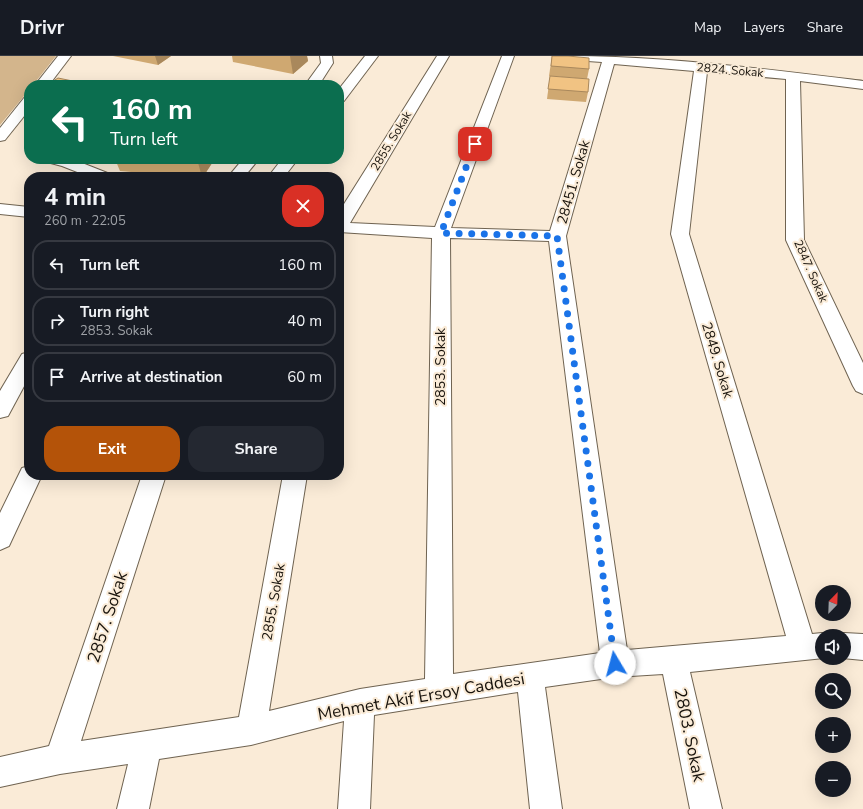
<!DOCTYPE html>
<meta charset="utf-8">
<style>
:root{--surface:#171b24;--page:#242831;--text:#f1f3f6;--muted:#9ea1a6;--line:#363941;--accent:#b45309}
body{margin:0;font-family:"Nunito Sans",sans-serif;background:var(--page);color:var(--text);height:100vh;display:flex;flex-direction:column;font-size:15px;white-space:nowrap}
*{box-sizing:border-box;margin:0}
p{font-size:13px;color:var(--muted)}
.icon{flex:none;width:22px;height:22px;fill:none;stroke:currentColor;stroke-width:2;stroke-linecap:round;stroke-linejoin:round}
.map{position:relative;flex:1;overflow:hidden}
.panel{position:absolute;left:24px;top:116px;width:320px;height:308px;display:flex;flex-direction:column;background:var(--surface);border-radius:16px;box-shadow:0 4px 16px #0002}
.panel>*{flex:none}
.guide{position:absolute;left:24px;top:24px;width:320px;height:84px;border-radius:16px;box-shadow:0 4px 16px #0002;background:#0b6e4f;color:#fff;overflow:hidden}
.needle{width:26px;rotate:23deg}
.buttons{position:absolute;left:815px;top:529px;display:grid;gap:8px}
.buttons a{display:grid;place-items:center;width:36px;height:36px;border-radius:50%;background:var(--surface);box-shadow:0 4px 16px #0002;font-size:20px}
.pin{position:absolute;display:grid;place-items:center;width:34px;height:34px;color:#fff;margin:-17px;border-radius:8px;box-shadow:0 2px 6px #0006}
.me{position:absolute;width:44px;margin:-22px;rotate:352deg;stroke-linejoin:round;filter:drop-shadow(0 0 3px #0008)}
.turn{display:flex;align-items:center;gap:14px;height:84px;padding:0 20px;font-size:18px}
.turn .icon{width:52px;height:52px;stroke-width:2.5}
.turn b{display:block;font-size:28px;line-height:34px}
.round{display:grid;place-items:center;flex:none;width:42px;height:42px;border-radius:16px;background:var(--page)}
.summary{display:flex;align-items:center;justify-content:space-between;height:68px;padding:0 20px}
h1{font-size:24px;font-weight:700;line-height:30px}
.button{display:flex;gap:8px;margin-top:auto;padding:8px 20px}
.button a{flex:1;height:46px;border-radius:16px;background:var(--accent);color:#fff;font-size:16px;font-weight:700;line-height:46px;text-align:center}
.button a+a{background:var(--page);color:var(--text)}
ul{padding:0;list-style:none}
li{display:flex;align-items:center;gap:12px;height:50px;margin:0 8px 6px;padding:0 12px;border:2px solid var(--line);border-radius:16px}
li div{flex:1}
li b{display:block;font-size:15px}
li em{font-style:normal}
header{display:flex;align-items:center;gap:24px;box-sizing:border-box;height:56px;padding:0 20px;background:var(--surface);border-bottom:1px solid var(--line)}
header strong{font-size:19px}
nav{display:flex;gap:22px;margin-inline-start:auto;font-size:14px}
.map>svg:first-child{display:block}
</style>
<header>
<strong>Drivr</strong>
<nav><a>Map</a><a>Layers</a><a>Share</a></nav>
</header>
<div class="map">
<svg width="863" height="753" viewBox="0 0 863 753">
<rect width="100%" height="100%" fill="#faebd7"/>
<path fill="#d3b58c" d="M0 0H56L33 29H29V34L0 69Z"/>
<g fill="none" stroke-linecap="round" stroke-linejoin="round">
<defs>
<g id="minor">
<path d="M58 0H71L49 29H35Z"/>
<path d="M320 0H332L333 7 319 29H305L321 7Z"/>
<path d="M365 0H378L344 45 339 46V33Z"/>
<path d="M437 0H449L350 167 435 171 502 0H514L451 172 550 175 602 6 573 4 568 3 567 0C665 0 766 13 863 25V33L800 25 804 184 863 307V338L856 335 853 330 786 184V23L707 16 689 178 812 578 822 577 829 580H822V602H824L690 616 722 753H690L663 618 615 621 545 631 562 753H530L518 636 374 659 370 753H338L344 665 251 689 159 703 149 753H117L128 708 60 718 0 731V701L49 690 142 419H166L81 685 239 661 283 419H307L269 655 360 633 425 623 432 182 339 176V156ZM614 8 694 15 671 178 786 580 627 594 566 180ZM450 182 549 185 600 597 453 618Z"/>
<path d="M29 41V54L5 84 0 85V72L24 42Z"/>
<path d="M44 103H72L110 118 112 121H90L62 110 47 106Z"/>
<path d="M243 103H259L244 121H228Z"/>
<path d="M282 103H298L284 121H268Z"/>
<path d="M0 148 29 151V161L0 158Z"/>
<path d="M29 296V321L8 360 0 362V335L22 298Z"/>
<path d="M29 410V419H42L9 490 0 494V457L22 412Z"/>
<path d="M844 577 863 578V604L842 602H844V580H837Z"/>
</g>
</defs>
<use href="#minor" stroke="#6f6351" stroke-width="2"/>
<use href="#minor" fill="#fff" fill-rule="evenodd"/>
</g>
<g fill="#cfa871">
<path d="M113 0H171L158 9Z"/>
<path d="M232 0H307L308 5 293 18 233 6Z"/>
<path d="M552 0 589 13 587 23 549 20Z"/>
<path d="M550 20 588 36 586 46 547 43Z"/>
<path d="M115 103H213L214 104 203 121H188L120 115Z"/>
</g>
<g fill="#a9885c">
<path d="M155 0H171L158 9Z"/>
<path d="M290 0H307L308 5 293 18Z"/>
<path d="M197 103H213L214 104 203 121H202Z"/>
</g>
<g fill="#f1c383" stroke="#a9885c">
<path d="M552 0H568L589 2V13L551 10Z"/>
<path d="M550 20 589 23 588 36 548 33Z"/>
<path d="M58 22 92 29H47Z"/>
</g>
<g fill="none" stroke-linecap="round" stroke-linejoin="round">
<path stroke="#1a73e8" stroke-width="7" stroke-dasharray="0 12.6" d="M475 88 441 177 557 180 615 608"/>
</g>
<g text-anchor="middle" stroke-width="4" stroke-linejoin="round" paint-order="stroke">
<g font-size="12" fill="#18130c" stroke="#faebd7">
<text transform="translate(730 14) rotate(5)" y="4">2824. Sokak</text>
<text transform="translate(391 85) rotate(-59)" y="4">2855. Sokak</text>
<text transform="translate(811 215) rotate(66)" y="4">2847. Sokak</text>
</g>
<g font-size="14" fill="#18130c" stroke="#faebd7">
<text transform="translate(573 126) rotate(-74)" y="5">28451. Sokak</text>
<text transform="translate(718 304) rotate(73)" y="5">2849. Sokak</text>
<text transform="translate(440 311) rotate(-90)" y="5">2853. Sokak</text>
<text transform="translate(273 546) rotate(-80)" y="5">2855. Sokak</text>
</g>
<g font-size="17" fill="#18130c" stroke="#faebd7">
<text transform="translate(107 561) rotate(-72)" y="6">2857. Sokak</text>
<text transform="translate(421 640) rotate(-10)" y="6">Mehmet Akif Ersoy Caddesi</text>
<text transform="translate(690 679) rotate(78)" y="6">2803. Sokak</text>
</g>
</g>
</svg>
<div class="buttons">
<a><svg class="needle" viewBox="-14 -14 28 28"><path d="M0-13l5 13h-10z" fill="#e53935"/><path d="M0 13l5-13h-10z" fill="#9ea1a6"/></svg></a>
<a><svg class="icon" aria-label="sound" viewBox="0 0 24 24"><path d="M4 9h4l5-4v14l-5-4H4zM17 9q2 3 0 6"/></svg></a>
<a><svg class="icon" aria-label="search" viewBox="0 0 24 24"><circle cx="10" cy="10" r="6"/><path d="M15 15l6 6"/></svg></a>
<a>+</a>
<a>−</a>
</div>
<div class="pin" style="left:475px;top:88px;background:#d93025"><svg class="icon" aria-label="arrive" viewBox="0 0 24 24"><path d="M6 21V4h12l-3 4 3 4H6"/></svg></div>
<svg class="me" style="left:615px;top:608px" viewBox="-20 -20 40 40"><circle r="19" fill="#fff"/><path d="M0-13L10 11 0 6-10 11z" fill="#1a73e8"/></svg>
<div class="guide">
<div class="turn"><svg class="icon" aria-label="left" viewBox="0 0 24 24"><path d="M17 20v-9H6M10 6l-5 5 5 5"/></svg><div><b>160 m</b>Turn left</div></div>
</div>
<section class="panel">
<div class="summary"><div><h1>4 min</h1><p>260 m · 22:05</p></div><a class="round" style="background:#d93025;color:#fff"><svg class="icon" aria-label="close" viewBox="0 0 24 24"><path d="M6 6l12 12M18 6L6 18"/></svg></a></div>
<ul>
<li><svg class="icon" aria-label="left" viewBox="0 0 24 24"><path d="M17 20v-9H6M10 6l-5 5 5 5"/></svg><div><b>Turn left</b></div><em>160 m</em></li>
<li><svg class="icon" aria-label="right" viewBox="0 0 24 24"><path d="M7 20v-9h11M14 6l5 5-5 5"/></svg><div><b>Turn right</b><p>2853. Sokak</p></div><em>40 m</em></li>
<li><svg class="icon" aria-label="arrive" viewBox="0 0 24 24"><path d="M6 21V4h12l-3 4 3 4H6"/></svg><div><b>Arrive at destination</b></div><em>60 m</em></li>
</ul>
<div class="button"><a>Exit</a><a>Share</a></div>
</section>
</div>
